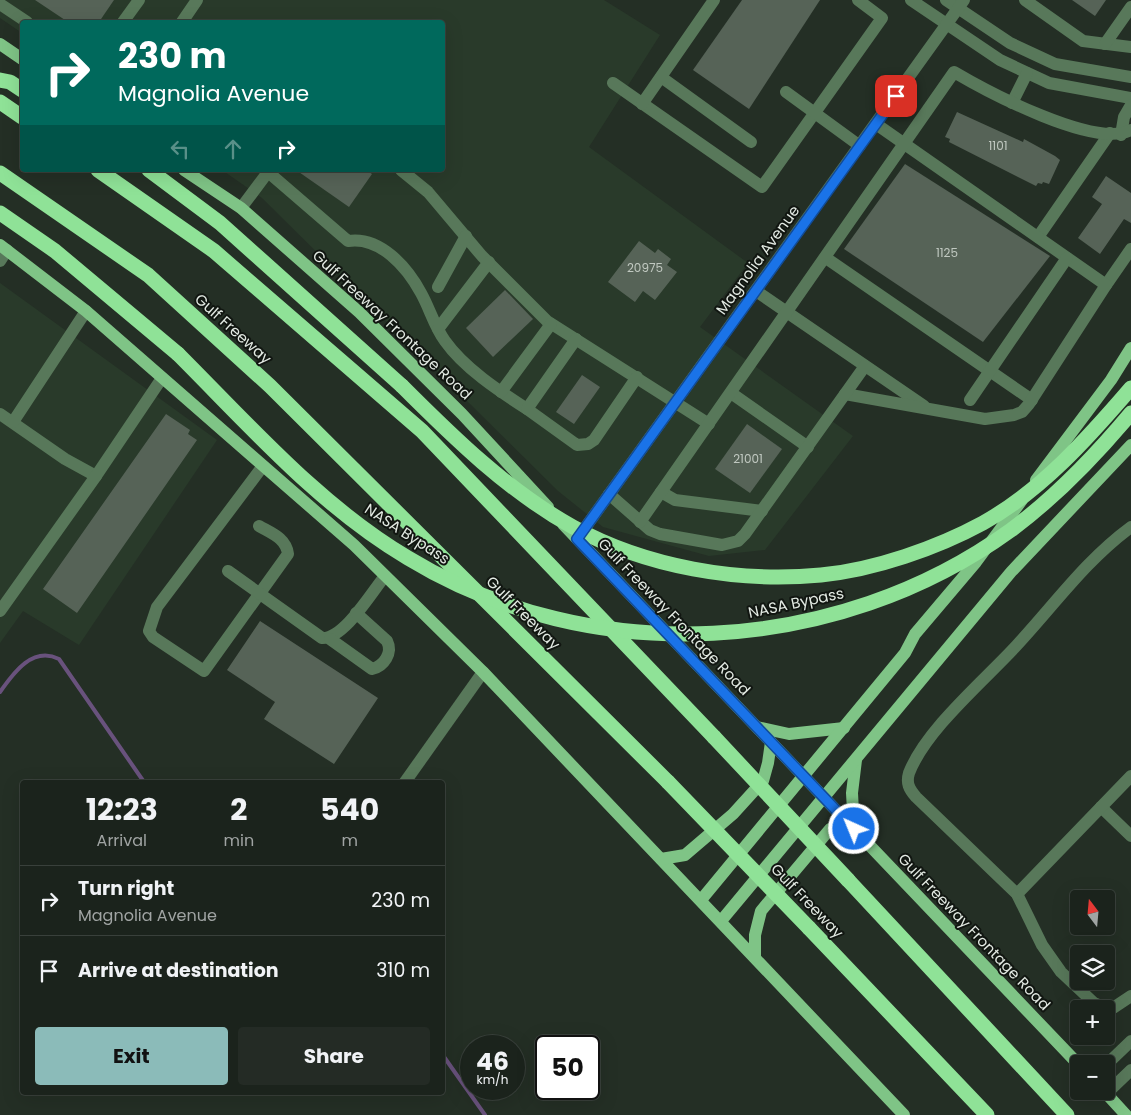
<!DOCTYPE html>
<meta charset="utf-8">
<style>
:root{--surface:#1b231c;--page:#242b25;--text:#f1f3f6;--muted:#a0a4a3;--line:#39403b;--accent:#8bbbb9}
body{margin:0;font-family:Poppins,sans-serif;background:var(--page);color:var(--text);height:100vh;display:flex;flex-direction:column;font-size:19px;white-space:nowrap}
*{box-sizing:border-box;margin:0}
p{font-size:16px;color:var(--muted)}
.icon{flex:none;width:28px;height:28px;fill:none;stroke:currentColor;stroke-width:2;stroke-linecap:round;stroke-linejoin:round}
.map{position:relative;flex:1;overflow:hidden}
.details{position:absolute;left:20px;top:780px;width:425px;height:315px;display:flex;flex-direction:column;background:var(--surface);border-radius:5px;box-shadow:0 5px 20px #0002,0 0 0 1px var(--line)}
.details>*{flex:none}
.guide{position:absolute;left:20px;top:20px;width:425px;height:152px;border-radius:5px;box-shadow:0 5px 20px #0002,0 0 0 1px var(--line);background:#00695c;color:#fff;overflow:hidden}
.needle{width:32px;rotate:344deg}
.controls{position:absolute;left:1070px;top:890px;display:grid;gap:10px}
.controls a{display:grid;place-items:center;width:45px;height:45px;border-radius:5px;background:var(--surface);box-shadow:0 5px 20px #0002,0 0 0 1px var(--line);font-size:25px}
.speed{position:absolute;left:460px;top:1035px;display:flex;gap:10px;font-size:25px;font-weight:700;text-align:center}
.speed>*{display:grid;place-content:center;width:65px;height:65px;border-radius:50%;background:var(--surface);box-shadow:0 5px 20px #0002,0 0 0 1px var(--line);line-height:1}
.speed small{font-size:12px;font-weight:400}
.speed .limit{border:2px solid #111;border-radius:8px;background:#fff;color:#111}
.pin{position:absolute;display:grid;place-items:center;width:42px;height:42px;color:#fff;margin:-21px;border-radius:10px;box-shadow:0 2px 8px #0006}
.me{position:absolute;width:55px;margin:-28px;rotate:316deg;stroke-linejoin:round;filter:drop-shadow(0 0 4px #0008)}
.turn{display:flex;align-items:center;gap:18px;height:105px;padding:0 15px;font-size:22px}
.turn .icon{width:65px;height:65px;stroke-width:2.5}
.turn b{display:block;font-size:35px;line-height:42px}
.lanes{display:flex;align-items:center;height:48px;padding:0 15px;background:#0003;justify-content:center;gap:25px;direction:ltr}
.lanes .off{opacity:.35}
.eta{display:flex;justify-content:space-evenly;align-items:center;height:85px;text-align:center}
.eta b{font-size:30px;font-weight:700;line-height:35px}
.cta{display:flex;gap:10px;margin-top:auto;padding:10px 15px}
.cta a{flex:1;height:58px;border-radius:5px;background:var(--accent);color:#111;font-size:20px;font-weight:700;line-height:58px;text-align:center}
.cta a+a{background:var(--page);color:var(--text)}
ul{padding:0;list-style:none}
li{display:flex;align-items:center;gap:15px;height:70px;padding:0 15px;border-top:1px solid var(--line)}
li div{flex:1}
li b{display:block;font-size:19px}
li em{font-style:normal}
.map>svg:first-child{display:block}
</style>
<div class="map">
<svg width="1131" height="1115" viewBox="0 0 1131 1115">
<rect width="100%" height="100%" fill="#242f25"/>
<g fill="#293a2a">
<path d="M0 0H604L660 35 589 147 748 263 700 327 853 436 765 550 709 556 603 527 558 491 262 198 222 170H442V22H22V33L0 18Z"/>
<path d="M0 283 217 440 79 645 23 611 0 643Z"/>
</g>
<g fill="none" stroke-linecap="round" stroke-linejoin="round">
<g stroke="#69527d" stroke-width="4">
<path d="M0 692C14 672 33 646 59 659L144 782"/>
<path d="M442 1054 485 1115"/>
</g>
</g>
<g fill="#566357">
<path d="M35 0H114L99 22H68Z"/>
<path d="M742 0H820L749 109 693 70Z"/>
<path d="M1072 0H1106L1095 16Z"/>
<path d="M957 112 1023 142 1024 139 1055 156 1060 160 1049 184 1043 182 1042 184 1038 183 1036 186 949 142 950 139 945 137Z"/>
<path d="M905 164 1050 256 983 342 844 249Z"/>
<path d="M296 170H366L372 174 349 207Z"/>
<path d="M1106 176 1131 193V223L1124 219 1100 254 1078 238 1102 204 1092 197Z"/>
<path d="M639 241 655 253 658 249 671 259 667 265 677 272 655 300 643 291 635 302 608 282Z"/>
<path d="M505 290 533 319 493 357 466 328Z"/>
<path d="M582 375 600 387 574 424 556 412Z"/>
<path d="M166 414 190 430 188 434 197 440 77 613 43 589Z"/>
<path d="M747 424 782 449 750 493 715 469Z"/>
<path d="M260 621 378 698 334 764 264 719 275 702 227 670Z"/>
</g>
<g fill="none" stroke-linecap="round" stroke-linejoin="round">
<g stroke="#58785a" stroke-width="12">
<path d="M911 0 1000 60 1049 83 1131 98"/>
<path d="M946 0 1010 43 1055 64 1131 77"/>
<path d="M1025 0 1083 41 1131 47"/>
<path d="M0 4 27 22"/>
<path d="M123 22 139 0"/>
<path d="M182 22 197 0"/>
<path d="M1105 44 1131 7"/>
<path d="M661 77 751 142"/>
<path d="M613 83 762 187 882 18 858 0"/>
<path d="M786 92 860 146"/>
<path d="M1012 103 1027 73"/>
<path d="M642 104 714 0"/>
<path d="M1121 135 1124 117 1131 105"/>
<path d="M401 170 428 192 482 256 547 321 709 424"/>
<path d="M241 208 268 172 348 241C380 236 407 267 421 293 430 309 434 326 445 341 464 368 499 391 527 409"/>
<path d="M1038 237 1110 133"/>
<path d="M826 258 1032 400"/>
<path d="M0 261 7 250"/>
<path d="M1106 285 1131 249"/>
<path d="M438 287 466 236"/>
<path d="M756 291 924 406"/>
<path d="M438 329 489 262"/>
<path d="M576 339 527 409 577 445 588 444 594 440 637 377"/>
<path d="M501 392 551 324"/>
<path d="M731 393 808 447"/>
<path d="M845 394 985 419 1014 415 1022 412 1029 404 1106 285 876 124"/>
<path d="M970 400 1067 258"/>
<path d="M0 414 65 459 96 476"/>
<path d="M13 422 86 311"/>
<path d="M661 492 675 500 762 511"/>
<path d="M609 494 650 530 660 534 722 545 738 541 745 534 865 366"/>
<path d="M640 522 954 72C988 92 1095 149 1131 130"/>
<path d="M259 526C271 533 286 538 288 554L204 671 153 637 149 631 157 607 263 466"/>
<path d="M1131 527C1086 560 1055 604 1017 645 986 679 926 729 909 773 906 783 909 789 916 797L1017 894 1042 945 1061 972 1094 1003 1105 1008H1113L1131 996"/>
<path d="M577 539 964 0"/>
<path d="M228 571 322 638C344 639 371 593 385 576"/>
<path d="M0 611 96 476 162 378"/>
<path d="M330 639 372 669C384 666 393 653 387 641L356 613"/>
<path d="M405 782 483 672"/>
<path d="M1101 807 1131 836"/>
<path d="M1017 894 1131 776"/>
<path d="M1106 1065 1131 1041"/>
<path d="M1106 1094 1131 1070"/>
</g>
<g stroke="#7fc486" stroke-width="12">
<path d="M0 44 22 59"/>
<path d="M184 170 241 208 359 312 462 414 548 507"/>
<path d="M0 245 86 311 354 545 483 672 904 1115"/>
<path d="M1036 480 1111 380 1131 348"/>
<path d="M563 524 1079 1065"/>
<path d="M757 727 789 734 844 728"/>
<path d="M854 829 852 793 856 760"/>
<path d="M661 859 685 855 733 814 763 781 768 763 771 742"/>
<path d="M701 900 905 653 915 634 976 562 1022 500"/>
<path d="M721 921 1011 572 1131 445"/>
<path d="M755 957V935L761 911 830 829 843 825 854 829"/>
<path d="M1104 1091 1126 1115"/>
</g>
<g stroke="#8fe297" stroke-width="15">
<path d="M0 80 10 82 22 90"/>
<path d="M0 102 22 117"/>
<path d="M98 170 214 251 422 431 714 737"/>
<path d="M149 170 220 223 402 386"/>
<path d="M0 173 148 275 270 386 668 782"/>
<path d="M0 213 55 251 178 354"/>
<path d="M848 880 1067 1115"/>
<path d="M809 928 987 1115"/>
</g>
<g stroke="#8fe297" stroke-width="15">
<path d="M178 354C250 426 320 506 408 558 592 670 837 656 1011 530 1057 496 1095 456 1131 413"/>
<path d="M402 386C454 438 508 491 573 527 646 567 738 583 821 575 874 570 937 548 983 523 1041 491 1089 437 1131 388"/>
<path d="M714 737 848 880"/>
<path d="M668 782 809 928"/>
</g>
</g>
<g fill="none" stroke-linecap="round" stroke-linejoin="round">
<defs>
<path id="route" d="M854 829 577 539 896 96"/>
</defs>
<use href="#route" stroke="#114b97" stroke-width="12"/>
<use href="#route" stroke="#1a73e8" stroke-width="9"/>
</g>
<g text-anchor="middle" stroke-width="4" stroke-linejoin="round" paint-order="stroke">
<g font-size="12" fill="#c0c8c0">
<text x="998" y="150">1101</text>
<text x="947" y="257">1125</text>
<text x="645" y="272">20975</text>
<text x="748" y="463">21001</text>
</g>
<g font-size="15" fill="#e3eae3" stroke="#111611">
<text transform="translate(758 260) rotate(-54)" y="5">Magnolia Avenue</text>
<text transform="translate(392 325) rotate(43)" y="5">Gulf Freeway Frontage Road</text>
<text transform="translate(233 329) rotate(42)" y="5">Gulf Freeway</text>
<text transform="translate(407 534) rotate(33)" y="5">NASA Bypass</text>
<text transform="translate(796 603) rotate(-12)" y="5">NASA Bypass</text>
<text transform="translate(523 613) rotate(45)" y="5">Gulf Freeway</text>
<text transform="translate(674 617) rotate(46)" y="5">Gulf Freeway Frontage Road</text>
<text transform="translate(807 901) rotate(46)" y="5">Gulf Freeway</text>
<text transform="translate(974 932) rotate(46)" y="5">Gulf Freeway Frontage Road</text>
</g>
</g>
</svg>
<div class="controls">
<a><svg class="needle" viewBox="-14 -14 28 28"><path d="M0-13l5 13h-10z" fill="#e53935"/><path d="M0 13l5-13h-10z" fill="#a0a4a3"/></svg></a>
<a><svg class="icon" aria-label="layers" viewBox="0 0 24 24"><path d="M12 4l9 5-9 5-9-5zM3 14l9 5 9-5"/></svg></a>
<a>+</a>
<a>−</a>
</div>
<div class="speed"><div>46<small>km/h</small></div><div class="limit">50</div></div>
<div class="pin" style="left:896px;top:96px;background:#d93025"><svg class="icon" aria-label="arrive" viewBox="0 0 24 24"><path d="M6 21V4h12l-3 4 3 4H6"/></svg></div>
<svg class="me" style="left:854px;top:829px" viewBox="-20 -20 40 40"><circle r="17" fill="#1a73e8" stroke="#fff" stroke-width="3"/><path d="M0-11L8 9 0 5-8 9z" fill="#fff"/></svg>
<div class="guide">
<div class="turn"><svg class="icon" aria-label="right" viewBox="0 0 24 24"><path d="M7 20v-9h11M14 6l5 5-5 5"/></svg><div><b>230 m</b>Magnolia Avenue</div></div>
<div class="lanes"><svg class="icon off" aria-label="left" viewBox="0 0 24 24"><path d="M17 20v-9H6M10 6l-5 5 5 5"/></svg><svg class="icon off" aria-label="ahead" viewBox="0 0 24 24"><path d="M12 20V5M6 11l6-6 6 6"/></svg><svg class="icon" aria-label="right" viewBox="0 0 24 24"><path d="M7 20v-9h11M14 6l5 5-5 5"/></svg></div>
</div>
<section class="details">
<div class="eta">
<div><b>12:23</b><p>Arrival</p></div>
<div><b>2</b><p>min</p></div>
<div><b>540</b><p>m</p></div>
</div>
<ul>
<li><svg class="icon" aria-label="right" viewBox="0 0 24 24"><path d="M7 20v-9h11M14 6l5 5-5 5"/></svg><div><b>Turn right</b><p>Magnolia Avenue</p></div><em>230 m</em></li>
<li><svg class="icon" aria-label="arrive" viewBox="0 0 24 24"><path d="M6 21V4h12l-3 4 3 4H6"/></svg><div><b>Arrive at destination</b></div><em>310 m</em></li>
</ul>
<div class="cta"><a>Exit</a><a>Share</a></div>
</section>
</div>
